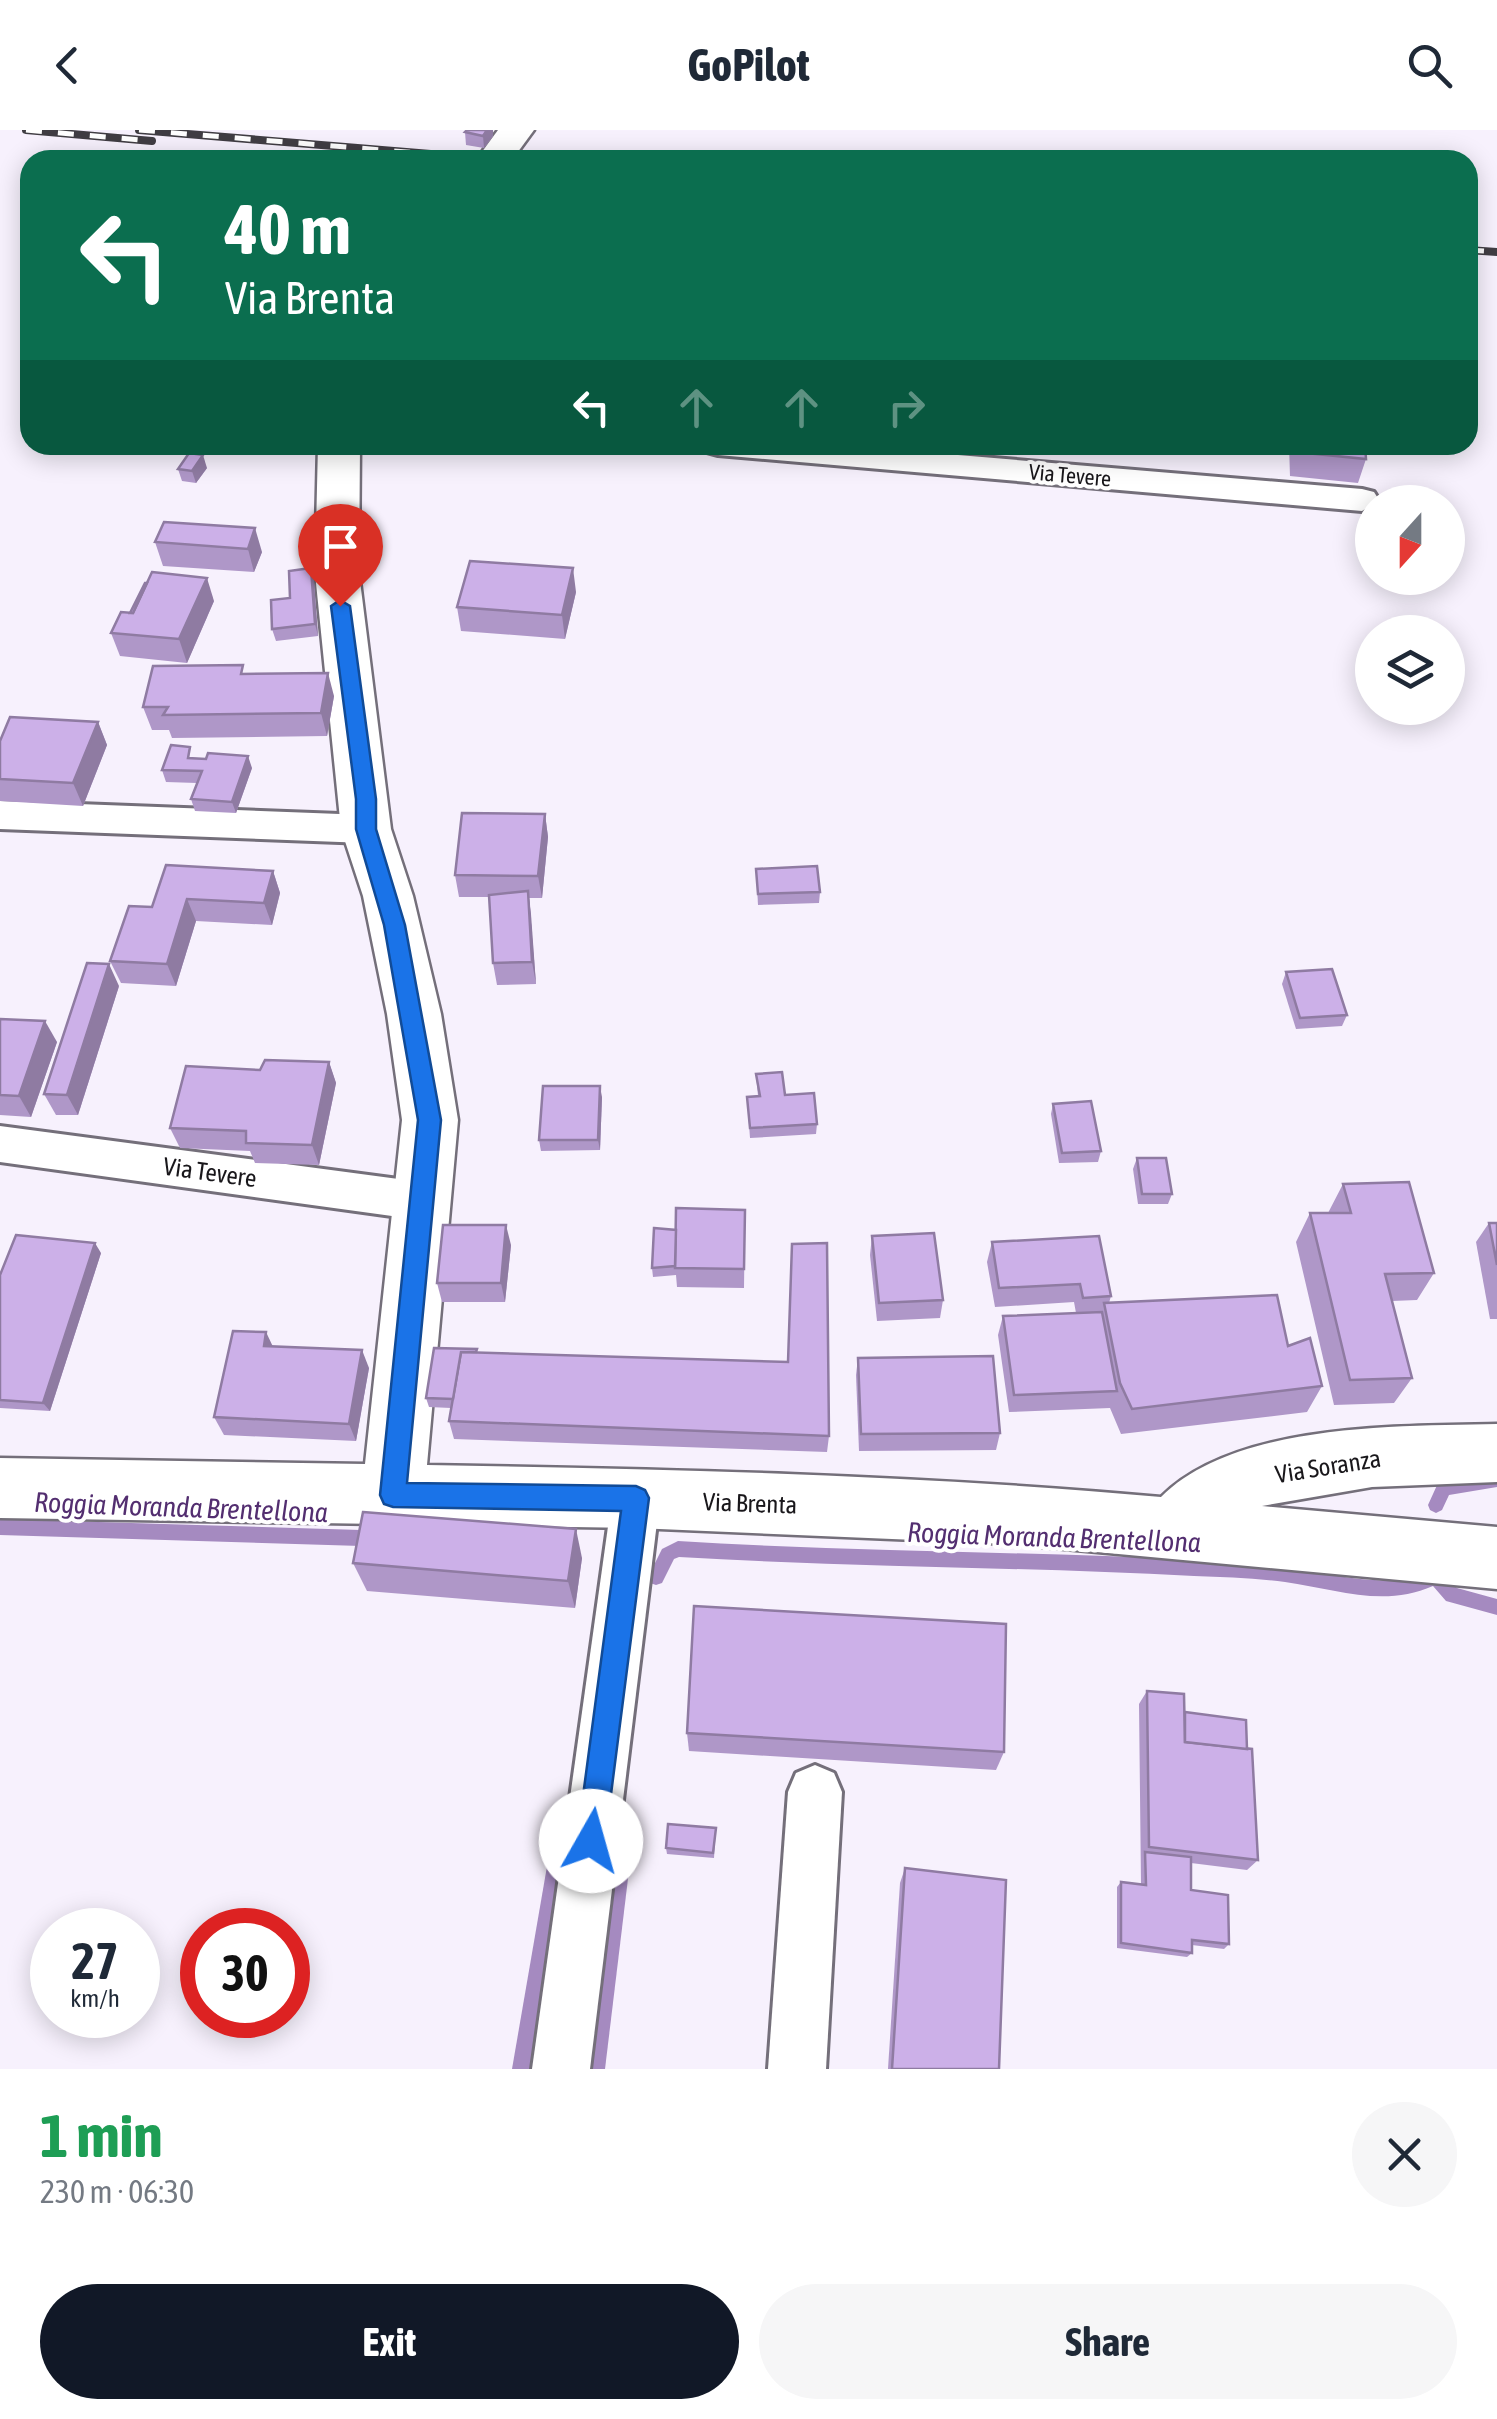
<!DOCTYPE html>
<meta charset="utf-8">
<style>
:root{--surface:#fff;--page:#f6f6f7;--text:#1f2937;--muted:#747a83;--accent:#111827}
body{margin:0;font-family:"Asap Condensed",sans-serif;background:var(--page);color:var(--text);height:100vh;display:flex;flex-direction:column;font-size:38px;white-space:nowrap}
*{box-sizing:border-box;margin:0}
p{font-size:32px;color:var(--muted)}
.icon{flex:none;width:55px;height:55px;fill:none;stroke:currentColor;stroke-width:2;stroke-linecap:round;stroke-linejoin:round}
.map{position:relative;height:1939px;overflow:hidden}
.sheet{display:flex;flex-direction:column;background:var(--surface);flex:1}
.sheet>*{flex:none}
.hud{position:absolute;left:20px;top:20px;width:1458px;height:305px;border-radius:30px;box-shadow:0 5px 25px #0003;background:#0b6e4f;color:#fff;overflow:hidden}
.needle{width:65px;rotate:201deg}
.tools{position:absolute;left:1355px;top:355px;display:grid;gap:20px}
.tools a{display:grid;place-items:center;width:110px;height:110px;border-radius:50%;background:var(--surface);box-shadow:0 5px 25px #0003;font-size:50px}
.speed{position:absolute;left:30px;top:1778px;display:flex;gap:20px;font-size:50px;font-weight:700;text-align:center}
.speed>*{display:grid;place-content:center;width:130px;height:130px;border-radius:50%;background:var(--surface);box-shadow:0 5px 25px #0003;line-height:1}
.speed small{font-size:25px;font-weight:400}
.speed .limit{border:15px solid #d22;background:#fff;color:#111}
.pin{position:absolute;display:grid;place-items:center;width:85px;height:85px;color:#fff;margin:-102px -42px;border-radius:50% 50% 50% 0;rotate:-45deg;box-shadow:0 0 10px #0007}
.pin .icon{rotate:45deg}
.me{position:absolute;width:110px;margin:-55px;rotate:7deg;stroke-linejoin:round;filter:drop-shadow(0 0 8px #0008)}
.turn{display:flex;align-items:center;gap:35px;height:210px;padding:0 40px;font-size:45px}
.turn .icon{width:130px;height:130px;stroke-width:2.5}
.turn b{display:block;font-size:70px;line-height:85px}
.lanes{display:flex;align-items:center;height:95px;padding:0 40px;background:#0003;justify-content:center;gap:50px;direction:ltr}
.lanes .off{opacity:.35}
.round{display:grid;place-items:center;flex:none;width:105px;height:105px;border-radius:52px;background:var(--page)}
.head{display:flex;align-items:center;justify-content:space-between;height:170px;padding:0 40px}
h1{font-size:60px;font-weight:700;line-height:75px;color:#1e9e55}
.action{display:flex;gap:20px;margin-top:auto;padding:20px 40px}
.action a{flex:1;height:115px;border-radius:60px;background:var(--accent);color:#fff;font-size:40px;font-weight:700;line-height:115px;text-align:center}
.action a+a{background:var(--page);color:var(--text)}
header{display:flex;justify-content:space-between;align-items:center;height:130px;padding:0 40px;background:var(--surface);font-size:45px;font-weight:700}
.map>svg:first-child{display:block}
</style>
<header><svg class="icon" aria-label="back" viewBox="0 0 24 24"><path d="M15 5l-7 7 7 7"/></svg>GoPilot<svg class="icon" aria-label="search" viewBox="0 0 24 24"><circle cx="10" cy="10" r="6"/><path d="M15 15l6 6"/></svg></header>
<div class="map">
<svg width="1497" height="1939" viewBox="0 0 1497 1939">
<rect width="100%" height="100%" fill="#f7f1fd"/>
<g fill="none" stroke-linecap="round" stroke-linejoin="round">
<g fill="#a58ac0" fill-rule="evenodd">
<path d="M1497 1343V1357L1449 1365 1442 1380 1436 1383 1430 1380 1428 1375 1438 1353Z"/>
<path d="M0 1389 361 1400 367 1403 369 1408 367 1413 361 1416 0 1405Z"/>
<path d="M678 1411C850 1422 1023 1421 1196 1430 1226 1432 1257 1432 1287 1437 1342 1445 1382 1461 1436 1439L1442 1441 1457 1458 1497 1469V1485L1446 1471 1433 1456C1384 1478 1335 1459 1285 1452 1255 1448 1224 1447 1194 1446 1022 1437 851 1437 679 1427L674 1429 662 1453 656 1455 650 1453 648 1447 662 1419Z"/>
<path d="M564 1681 570 1684 573 1690 530 1939H512L555 1690 558 1684Z"/>
<path d="M625 1690 631 1693 634 1699 605 1939H587L616 1699 619 1693Z"/>
</g>
<defs>
<g id="street">
<path d="M702 315H838L1362 359 1374 362 1379 370 1362 381 718 325 707 322Z"/>
<path d="M0 671 366 685 380 689 385 699 380 709 366 713 0 699Z"/>
<path d="M0 996 421 1052 437 1058 443 1071 437 1084 421 1090 0 1032Z"/>
<path d="M636 1345 653 1352 660 1368 590 1939H532L612 1368 619 1352Z"/>
<path d="M815 1635 834 1643 842 1662 826 1939H768L788 1662 796 1643Z"/>
</g>
<g id="secondary">
<path d="M498 0H534L512 30H476Z"/>
<path d="M318 315H360L359 443 391 699 413 766 441 884 458 990 427 1335C672 1339 917 1345 1161 1367 1235 1293 1398 1296 1497 1294V1352L1372 1357 1262 1376 1497 1397V1459L1010 1414 636 1398 0 1388V1328L365 1334 402 990 387 884 363 766 341 699 315 443Z"/>
</g>
</defs>
<use href="#street" stroke="#746f7a" stroke-width="6"/>
<use href="#secondary" stroke="#746f7a" stroke-width="5"/>
<use href="#street" fill="#fff" fill-rule="evenodd"/>
<use href="#secondary" fill="#fff" fill-rule="evenodd"/>
<defs>
<g id="rail">
<path d="M26 0 152 11"/>
<path d="M139 0 504 30"/>
<path d="M1468 120 1497 122"/>
</g>
</defs>
<use href="#rail" stroke="#403d43" stroke-width="8"/>
<use href="#rail" stroke="#fff" stroke-width="5" stroke-dasharray="16" stroke-linecap="butt"/>
</g>
<g fill="#af97c8">
<path d="M467 0H493V6L484 18 466 15 465 2Z"/>
<path d="M905 315H943L942 323 904 320Z"/>
<path d="M1289 315H1365L1366 329 1358 353 1290 346Z"/>
<path d="M207 338 196 353 182 351 178 339Z"/>
<path d="M164 392 262 422 254 442 163 436 155 412Z"/>
<path d="M314 451 318 506 276 511 272 499 290 468Z"/>
<path d="M576 462 565 509 461 501 457 477Z"/>
<path d="M214 471 187 533 120 526 111 503 130 483Z"/>
<path d="M245 544 334 566 327 606 172 608 169 600H152L143 577Z"/>
<path d="M98 592 107 615 83 676 0 671V611Z"/>
<path d="M194 628 252 638 236 683 195 681 191 669 197 653 166 652 162 640Z"/>
<path d="M545 684 548 707 542 768H529L536 854 497 855 493 833 489 767H459L455 745Z"/>
<path d="M756 739 820 762 819 773 758 775Z"/>
<path d="M273 741 280 763 272 795 196 791 176 856 121 853 110 831 152 777Z"/>
<path d="M1286 842 1347 885 1342 896 1296 899 1282 854Z"/>
<path d="M119 856 78 985H56L44 964Z"/>
<path d="M0 889 57 912 31 987 0 985Z"/>
<path d="M329 932 336 953 319 1035 255 1033 250 1021 180 1018 170 998 260 940Z"/>
<path d="M756 944 785 965 817 994 816 1004 750 1008 747 967 758 966Z"/>
<path d="M602 967 600 1020 541 1021 539 1010Z"/>
<path d="M1053 974 1101 1021 1098 1032 1059 1033 1051 984Z"/>
<path d="M1137 1028 1172 1064 1168 1074H1138L1133 1039Z"/>
<path d="M1343 1054 1434 1143 1417 1170 1392 1171 1412 1248 1394 1273 1334 1275 1296 1112 1310 1083H1328Z"/>
<path d="M745 1080 744 1158 677 1157 676 1145 653 1147 652 1138 676 1100Z"/>
<path d="M1489 1093H1497V1189H1490L1476 1112Z"/>
<path d="M872 1106 943 1170 940 1188 877 1191 870 1125Z"/>
<path d="M992 1112 1111 1166 1109 1173 1288 1216 1322 1256 1307 1282 1121 1304 1110 1278 1009 1282 998 1205 1003 1186 1076 1183 1074 1172 995 1177 987 1132Z"/>
<path d="M511 1115 505 1172H442L437 1153Z"/>
<path d="M101 1123 50 1281 0 1278V1145Z"/>
<path d="M273 1216 369 1238 356 1311 224 1305 214 1287Z"/>
<path d="M477 1219V1222L829 1306 827 1322 454 1309 449 1291 451 1278 429 1277 426 1268Z"/>
<path d="M858 1228 1000 1303 996 1320 859 1321 856 1245Z"/>
<path d="M582 1428 575 1478 367 1461 353 1433Z"/>
<path d="M1147 1561 1247 1619 1258 1730 1247 1740 1191 1733V1760L1229 1814 1224 1819 1192 1815V1823L1187 1827 1117 1818V1757L1121 1752 1141 1754 1139 1574Z"/>
<path d="M687 1603 1004 1622 996 1640 689 1621Z"/>
<path d="M716 1698 714 1728 667 1724 666 1718Z"/>
<path d="M905 1738 999 1939H888L900 1753Z"/>
</g>
<g fill="#8f7ba2">
<path d="M484 0H493V6L484 18 483 6Z"/>
<path d="M203 325 207 338 196 353 192 341Z"/>
<path d="M255 398 262 422 254 442 248 419Z"/>
<path d="M311 438 314 451 318 506 315 494Z"/>
<path d="M573 438 576 462 565 509 562 485Z"/>
<path d="M207 448 214 471 187 533 179 509Z"/>
<path d="M328 543 334 566 327 606 321 583Z"/>
<path d="M98 592 107 615 83 676 73 653Z"/>
<path d="M248 626 252 638 236 683 232 672Z"/>
<path d="M545 684 548 707 542 768 538 746Z"/>
<path d="M273 741 280 763 272 795 264 773Z"/>
<path d="M528 761 531 784 536 854 532 832Z"/>
<path d="M187 769 196 791 176 856 167 834Z"/>
<path d="M109 834 119 856 78 985 67 965Z"/>
<path d="M45 891 57 912 31 987 19 966Z"/>
<path d="M329 932 336 953 319 1035 312 1015Z"/>
<path d="M600 956 602 967 600 1020 598 1010Z"/>
<path d="M506 1095 511 1115 505 1172 501 1153Z"/>
<path d="M95 1113 101 1123 50 1281 43 1273Z"/>
<path d="M266 1202 275 1221 264 1216Z"/>
<path d="M362 1220 369 1238 356 1311 349 1294Z"/>
<path d="M576 1399 582 1428 575 1478 568 1451Z"/>
</g>
<g fill="#ccb0e8" stroke="#8f7ba2" stroke-width="2.5">
<path d="M467 0H487L483 6 465 2Z"/>
<path d="M1297 315H1365L1366 329 1297 322Z"/>
<path d="M189 323 203 325 192 341 178 339Z"/>
<path d="M164 392 255 398 248 419 155 412Z"/>
<path d="M470 431 573 438 562 485 457 477Z"/>
<path d="M311 438 315 494 272 499 271 470 290 468 289 441Z"/>
<path d="M152 442 207 448 179 509 111 503 121 482 133 483Z"/>
<path d="M145 453H147L133 483H130Z"/>
<path d="M243 535 241 544 328 543 321 583 163 585 168 577H143L153 536Z"/>
<path d="M10 587 98 592 73 653 0 649V611Z"/>
<path d="M171 615 190 617 188 628 206 629 208 623 248 626 232 672 191 669 202 641 162 640Z"/>
<path d="M462 683 545 684 538 746 455 745Z"/>
<path d="M166 735 273 741 264 773 187 769 167 834 110 831 129 776 152 777Z"/>
<path d="M817 736 820 762 758 764 756 739Z"/>
<path d="M528 761 532 832 493 833 489 765Z"/>
<path d="M87 833 109 834 67 965 44 964Z"/>
<path d="M1332 839 1347 885 1300 888 1286 842Z"/>
<path d="M0 889 45 891 19 966 0 965Z"/>
<path d="M265 930 329 932 312 1015 246 1013V1001L170 998 186 936 260 940Z"/>
<path d="M782 942 785 965 814 963 817 994 750 998 747 967 760 966 756 944Z"/>
<path d="M543 956H600L598 1010H539Z"/>
<path d="M1091 971 1101 1021 1062 1023 1053 974Z"/>
<path d="M1137 1028H1166L1172 1064H1142Z"/>
<path d="M1409 1052 1434 1143 1385 1144 1412 1248 1350 1250 1310 1083H1351L1343 1054Z"/>
<path d="M676 1078 745 1080 744 1139 675 1138Z"/>
<path d="M1489 1093H1497V1135Z"/>
<path d="M443 1095H506L501 1153H437Z"/>
<path d="M654 1098 676 1100 675 1136 652 1138Z"/>
<path d="M934 1103 943 1170 879 1173 872 1106Z"/>
<path d="M16 1105 95 1113 43 1273 0 1270V1145Z"/>
<path d="M1099 1106 1111 1166 1083 1168 1080 1154 999 1158 992 1112Z"/>
<path d="M827 1113 829 1306 449 1291 461 1222 788 1232 792 1114Z"/>
<path d="M1277 1165 1288 1216 1310 1208 1322 1256 1132 1279 1120 1253 1104 1173Z"/>
<path d="M1102 1182 1117 1261 1014 1265 1003 1186Z"/>
<path d="M233 1201 266 1202 264 1216 362 1220 349 1294 214 1287Z"/>
<path d="M434 1218 477 1219 476 1222H461L453 1269 426 1268Z"/>
<path d="M993 1226 1000 1303 861 1304 858 1228Z"/>
<path d="M363 1382 576 1399 568 1451 353 1433Z"/>
<path d="M694 1476 1006 1494 1004 1622 687 1603Z"/>
<path d="M1147 1561 1184 1564 1185 1612 1252 1619 1258 1730 1149 1717Z"/>
<path d="M1185 1582 1246 1590 1247 1619 1185 1612Z"/>
<path d="M668 1694 716 1698 713 1723 666 1718Z"/>
<path d="M1145 1722 1191 1727V1760L1228 1765 1229 1814 1192 1810V1823L1121 1813V1752L1146 1755Z"/>
<path d="M905 1738 1006 1750 999 1939H892Z"/>
</g>
<path fill="#1a73e8" stroke="#114b97" stroke-width="2.5" d="M340 470 350 476 376 669V699L405 795 441 990 407 1353 636 1356 645 1360 649 1368 605 1711 601 1721 591 1725 581 1721 577 1711 621 1381 393 1377 384 1374 380 1365 418 990 384 795 356 699V669L331 476Z"/>
<g text-anchor="middle" stroke-width="8" stroke-linejoin="round" paint-order="stroke">
<g font-size="22" fill="#19171b" stroke="#fff">
<text transform="translate(1070 345) rotate(5)" y="8">Via Tevere</text>
</g>
<g font-size="25" fill="#19171b" stroke="#fff">
<text transform="translate(210 1042) rotate(8)" y="9">Via Tevere</text>
<text transform="translate(1328 1336) rotate(-9)" y="9">Via Soranza</text>
<text transform="translate(750 1373) rotate(2)" y="9">Via Brenta</text>
</g>
<g font-size="28" font-style="italic" fill="#532e70" stroke="#fff">
<text transform="translate(181 1377) rotate(2)" y="10">Roggia Moranda Brentellona</text>
<text transform="translate(1054 1407) rotate(2)" y="10">Roggia Moranda Brentellona</text>
</g>
</g>
</svg>
<div class="tools">
<a><svg class="needle" viewBox="-14 -14 28 28"><path d="M0-13l5 13h-10z" fill="#e53935"/><path d="M0 13l5-13h-10z" fill="#747a83"/></svg></a>
<a><svg class="icon" aria-label="layers" viewBox="0 0 24 24"><path d="M12 4l9 5-9 5-9-5zM3 14l9 5 9-5"/></svg></a>
</div>
<div class="speed"><div>27<small>km/h</small></div><div class="limit">30</div></div>
<div class="pin" style="left:340px;top:476px;background:#d93025"><svg class="icon" aria-label="arrive" viewBox="0 0 24 24"><path d="M6 21V4h12l-3 4 3 4H6"/></svg></div>
<svg class="me" style="left:591px;top:1711px" viewBox="-20 -20 40 40"><circle r="19" fill="#fff"/><path d="M0-13L10 11 0 6-10 11z" fill="#1a73e8"/></svg>
<div class="hud">
<div class="turn"><svg class="icon" aria-label="left" viewBox="0 0 24 24"><path d="M17 20v-9H6M10 6l-5 5 5 5"/></svg><div><b>40 m</b>Via Brenta</div></div>
<div class="lanes"><svg class="icon" aria-label="left" viewBox="0 0 24 24"><path d="M17 20v-9H6M10 6l-5 5 5 5"/></svg><svg class="icon off" aria-label="ahead" viewBox="0 0 24 24"><path d="M12 20V5M6 11l6-6 6 6"/></svg><svg class="icon off" aria-label="ahead" viewBox="0 0 24 24"><path d="M12 20V5M6 11l6-6 6 6"/></svg><svg class="icon off" aria-label="right" viewBox="0 0 24 24"><path d="M7 20v-9h11M14 6l5 5-5 5"/></svg></div>
</div>
</div>
<section class="sheet">
<div class="head"><div><h1>1 min</h1><p>230 m · 06:30</p></div><a class="round"><svg class="icon" aria-label="close" viewBox="0 0 24 24"><path d="M6 6l12 12M18 6L6 18"/></svg></a></div>
<div class="action"><a>Exit</a><a>Share</a></div>
</section>
